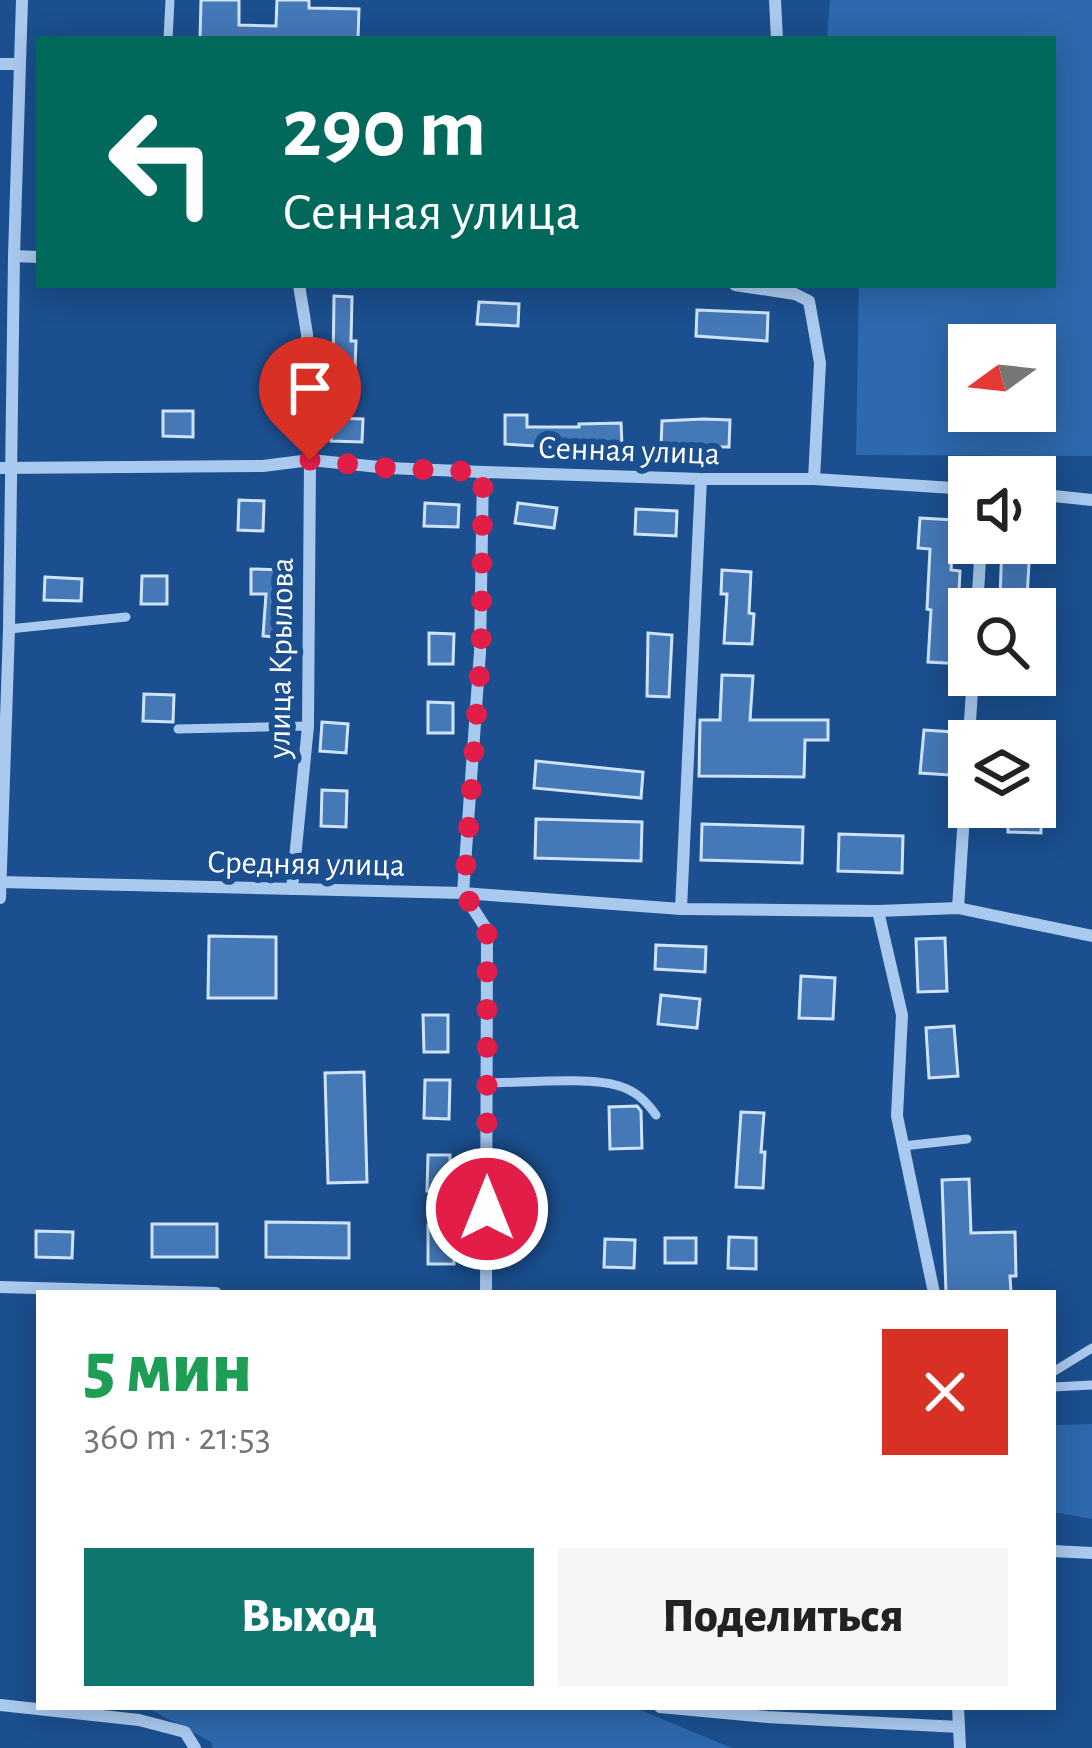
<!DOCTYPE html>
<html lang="ru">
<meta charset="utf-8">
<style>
:root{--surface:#fff;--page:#f6f6f6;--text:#222;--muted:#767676;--accent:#0f766e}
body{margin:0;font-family:"Alegreya Sans",sans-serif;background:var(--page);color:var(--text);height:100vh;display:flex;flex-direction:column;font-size:45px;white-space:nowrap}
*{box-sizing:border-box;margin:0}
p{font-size:39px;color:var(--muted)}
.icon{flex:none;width:66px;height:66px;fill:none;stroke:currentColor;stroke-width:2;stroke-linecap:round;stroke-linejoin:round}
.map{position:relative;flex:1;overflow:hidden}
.details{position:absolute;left:36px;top:1290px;width:1020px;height:420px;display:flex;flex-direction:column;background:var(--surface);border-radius:0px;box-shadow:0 6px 30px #0003}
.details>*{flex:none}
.top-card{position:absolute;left:36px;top:36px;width:1020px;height:252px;border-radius:0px;box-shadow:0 6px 30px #0003;background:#00695c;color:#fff;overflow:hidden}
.needle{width:78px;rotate:255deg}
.fabs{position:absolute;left:948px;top:324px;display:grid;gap:24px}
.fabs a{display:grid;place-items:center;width:108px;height:108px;border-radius:0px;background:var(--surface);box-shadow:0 6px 30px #0003;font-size:60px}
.pin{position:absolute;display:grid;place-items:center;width:102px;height:102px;color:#fff;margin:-123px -51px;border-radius:50% 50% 50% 0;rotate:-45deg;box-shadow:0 0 12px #0007}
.pin .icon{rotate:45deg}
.me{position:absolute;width:132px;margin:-66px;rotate:0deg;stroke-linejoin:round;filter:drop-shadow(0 0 9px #0008)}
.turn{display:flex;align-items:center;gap:42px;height:252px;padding:0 48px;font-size:54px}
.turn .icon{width:156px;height:156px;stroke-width:2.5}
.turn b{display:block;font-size:84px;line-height:102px}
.round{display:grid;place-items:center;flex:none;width:126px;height:126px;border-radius:0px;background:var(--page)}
.summary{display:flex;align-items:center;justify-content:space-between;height:204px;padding:0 48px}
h1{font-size:72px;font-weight:800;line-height:90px;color:#1e9e55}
.action{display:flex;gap:24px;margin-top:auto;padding:24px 48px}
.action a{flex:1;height:138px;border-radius:0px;background:var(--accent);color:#fff;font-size:48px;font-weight:800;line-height:138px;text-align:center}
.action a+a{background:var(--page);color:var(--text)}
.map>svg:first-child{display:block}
</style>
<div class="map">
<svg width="1092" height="1748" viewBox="0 0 1092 1748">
<rect width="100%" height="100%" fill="#1b4f8f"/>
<g fill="#2e69ad" fill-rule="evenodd">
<path d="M830 0H1092V456L856 455 859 285H1053V39H827ZM969 345H1035V411H969Z"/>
<path d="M1092 1424V1519L1053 1512V1425Z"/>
<path d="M633 1707 732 1748H213L211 1742 148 1708Z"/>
</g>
<g fill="#4478b7" stroke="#cfe3fa" stroke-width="3">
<path d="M201 0H239V25L276 26 277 0H309V8L359 9 358 39H200Z"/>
<path d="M334 296 352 297 351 341H356L355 368H333Z"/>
<path d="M479 302 519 304 518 326 477 324Z"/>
<path d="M697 310 768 313 767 341 696 336Z"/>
<path d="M163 411H193V437L163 436Z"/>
<path d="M505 415H527V427H579V424L621 423 622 444 566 445V448L505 444Z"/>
<path d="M331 418 363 419 362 442 331 441Z"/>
<path d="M703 419 730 420 729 447H661L662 421Z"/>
<path d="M239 500 264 501 263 531 238 530Z"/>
<path d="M425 503 459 505 458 527 424 526Z"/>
<path d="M518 503 557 508 554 528 515 523Z"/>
<path d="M636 509 677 511 676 536 635 534Z"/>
<path d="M920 518 954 520 951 570 960 571 957 633H963L962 664 928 662 931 610 927 609 930 549 918 548Z"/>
<path d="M1002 544 1030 545 1027 598 1000 597Z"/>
<path d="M251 569 283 570 282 610H288L286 638 263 636 266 594H251Z"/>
<path d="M722 570 751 572 749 613 754 614 752 644 724 643 727 594H721Z"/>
<path d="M142 576H167V604H141Z"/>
<path d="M45 577 82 579 81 601 44 600Z"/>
<path d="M429 633 454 634 453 664H429Z"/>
<path d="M648 633 672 635 669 697 647 696Z"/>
<path d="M722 675 753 676 750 720H828V740H805L804 777 699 776 700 720H720Z"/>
<path d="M144 694 174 695 173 722 143 721Z"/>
<path d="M428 702 453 703V733H428Z"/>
<path d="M322 722 348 724 346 753 320 751Z"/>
<path d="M924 730 953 732 949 775 920 773Z"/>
<path d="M536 761 643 772 641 798 534 788Z"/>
<path d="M322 790 347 791 346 827 321 826Z"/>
<path d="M1008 807H1041V833L1008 832Z"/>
<path d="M536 819 642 822 641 861 535 858Z"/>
<path d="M702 824 803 827 802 863 701 860Z"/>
<path d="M839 834 903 836 902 873 838 871Z"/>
<path d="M209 936 276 937V998H208Z"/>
<path d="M945 938 947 991 918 992 916 939Z"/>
<path d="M656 945 706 947 705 972 655 969Z"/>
<path d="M801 976 835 978 833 1019 799 1018Z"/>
<path d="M661 995 700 999 697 1028 658 1024Z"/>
<path d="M423 1015H448V1052H424Z"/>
<path d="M954 1026 958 1076 929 1078 926 1028Z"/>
<path d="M364 1072 367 1182 328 1183 325 1073Z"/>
<path d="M425 1080H450L449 1119 424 1118Z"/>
<path d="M637 1106 641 1111 642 1148 610 1149 609 1107Z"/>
<path d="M741 1112 764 1113 761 1152H765L763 1188 736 1187Z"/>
<path d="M428 1155H450V1192L427 1191Z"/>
<path d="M969 1179 971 1233 1015 1232 1016 1276H1010L1011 1293H946L942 1180Z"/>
<path d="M266 1222 349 1223V1258L266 1257Z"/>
<rect x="152" y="1224" width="65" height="33"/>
<path d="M428 1225H453L454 1264H428Z"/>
<path d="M36 1231 73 1232 72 1258 36 1257Z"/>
<path d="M729 1237 756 1238V1269L728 1268Z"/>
<rect x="665" y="1238" width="31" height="25"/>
<path d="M605 1239 635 1240 634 1268 604 1267Z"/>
</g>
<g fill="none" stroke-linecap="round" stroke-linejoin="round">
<g stroke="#a9c9ee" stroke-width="9">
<path d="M168 39 170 0"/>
<path d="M9 629 126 617"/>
<path d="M178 729 308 726"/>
<path d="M487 1083C520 1083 591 1076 619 1086 636 1091 646 1101 656 1115"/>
<path d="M903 1146 967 1139"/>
<path d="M1053 1372 1092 1348"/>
<path d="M1053 1387 1092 1385"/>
</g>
<g stroke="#a9c9ee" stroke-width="12">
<path d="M775 0 777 39"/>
<path d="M0 64H20"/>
<path d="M14 256 39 257"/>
<path d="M735 285 795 294 809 301 820 363 814 479"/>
<path d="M0 468 263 466 310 460 389 468 483 472 701 479H814L969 489"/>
<path d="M483 472 480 652 463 893 487 930 486 1293"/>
<path d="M1035 494 1092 500"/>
<path d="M977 609 981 543"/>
<path d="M0 882 463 893 681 909 878 911 958 908 1092 936"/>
<path d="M292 889 308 726 310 460 307 334 299 285"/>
<path d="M0 898 9 629 14 256 22 0"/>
<path d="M958 908 973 675"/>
<path d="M681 909 701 479"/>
<path d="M878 911 902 1015 897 1116 934 1293"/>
<path d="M0 1287 216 1293"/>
<path d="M1053 1551 1092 1553"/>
<path d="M0 1705 139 1720 185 1732 195 1748"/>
<path d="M660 1707 767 1717 959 1727"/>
<path d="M958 1707 960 1748"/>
</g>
</g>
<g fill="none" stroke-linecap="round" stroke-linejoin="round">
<path stroke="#e11d48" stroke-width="21" stroke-dasharray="0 37.8" d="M310 460 388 468 483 472 481 652 464 893 487 930V1209"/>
</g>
<g text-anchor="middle" stroke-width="12" stroke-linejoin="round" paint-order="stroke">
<g font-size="33" fill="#fff" stroke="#1b4f8f">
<text transform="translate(629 449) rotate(2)" y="12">Сенная улица</text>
<text transform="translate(279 658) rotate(-89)" y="12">улица Крылова</text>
<text transform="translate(306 862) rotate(1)" y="12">Средняя улица</text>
</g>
</g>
</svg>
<div class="fabs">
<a><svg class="needle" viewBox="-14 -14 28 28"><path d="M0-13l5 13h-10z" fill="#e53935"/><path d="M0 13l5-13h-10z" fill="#767676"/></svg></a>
<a><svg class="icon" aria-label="sound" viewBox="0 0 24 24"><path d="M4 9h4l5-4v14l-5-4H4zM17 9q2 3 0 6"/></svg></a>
<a><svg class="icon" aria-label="search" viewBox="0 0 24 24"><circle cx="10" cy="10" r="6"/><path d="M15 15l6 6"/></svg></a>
<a><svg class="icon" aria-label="layers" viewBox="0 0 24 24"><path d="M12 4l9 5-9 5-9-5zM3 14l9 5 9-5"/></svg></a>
</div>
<div class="pin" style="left:310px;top:460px;background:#d93025"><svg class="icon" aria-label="arrive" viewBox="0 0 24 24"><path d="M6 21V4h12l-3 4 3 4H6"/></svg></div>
<svg class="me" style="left:487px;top:1209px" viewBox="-20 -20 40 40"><circle r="17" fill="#e11d48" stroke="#fff" stroke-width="3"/><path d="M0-11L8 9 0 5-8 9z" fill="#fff"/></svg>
<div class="top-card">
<div class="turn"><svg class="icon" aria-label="left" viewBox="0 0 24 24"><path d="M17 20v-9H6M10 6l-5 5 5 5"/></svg><div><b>290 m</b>Сенная улица</div></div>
</div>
<section class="details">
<div class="summary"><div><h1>5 мин</h1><p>360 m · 21:53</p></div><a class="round" style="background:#d93025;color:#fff"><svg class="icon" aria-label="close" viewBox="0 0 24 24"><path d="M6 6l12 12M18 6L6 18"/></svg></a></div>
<div class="action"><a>Выход</a><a>Поделиться</a></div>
</section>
</div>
